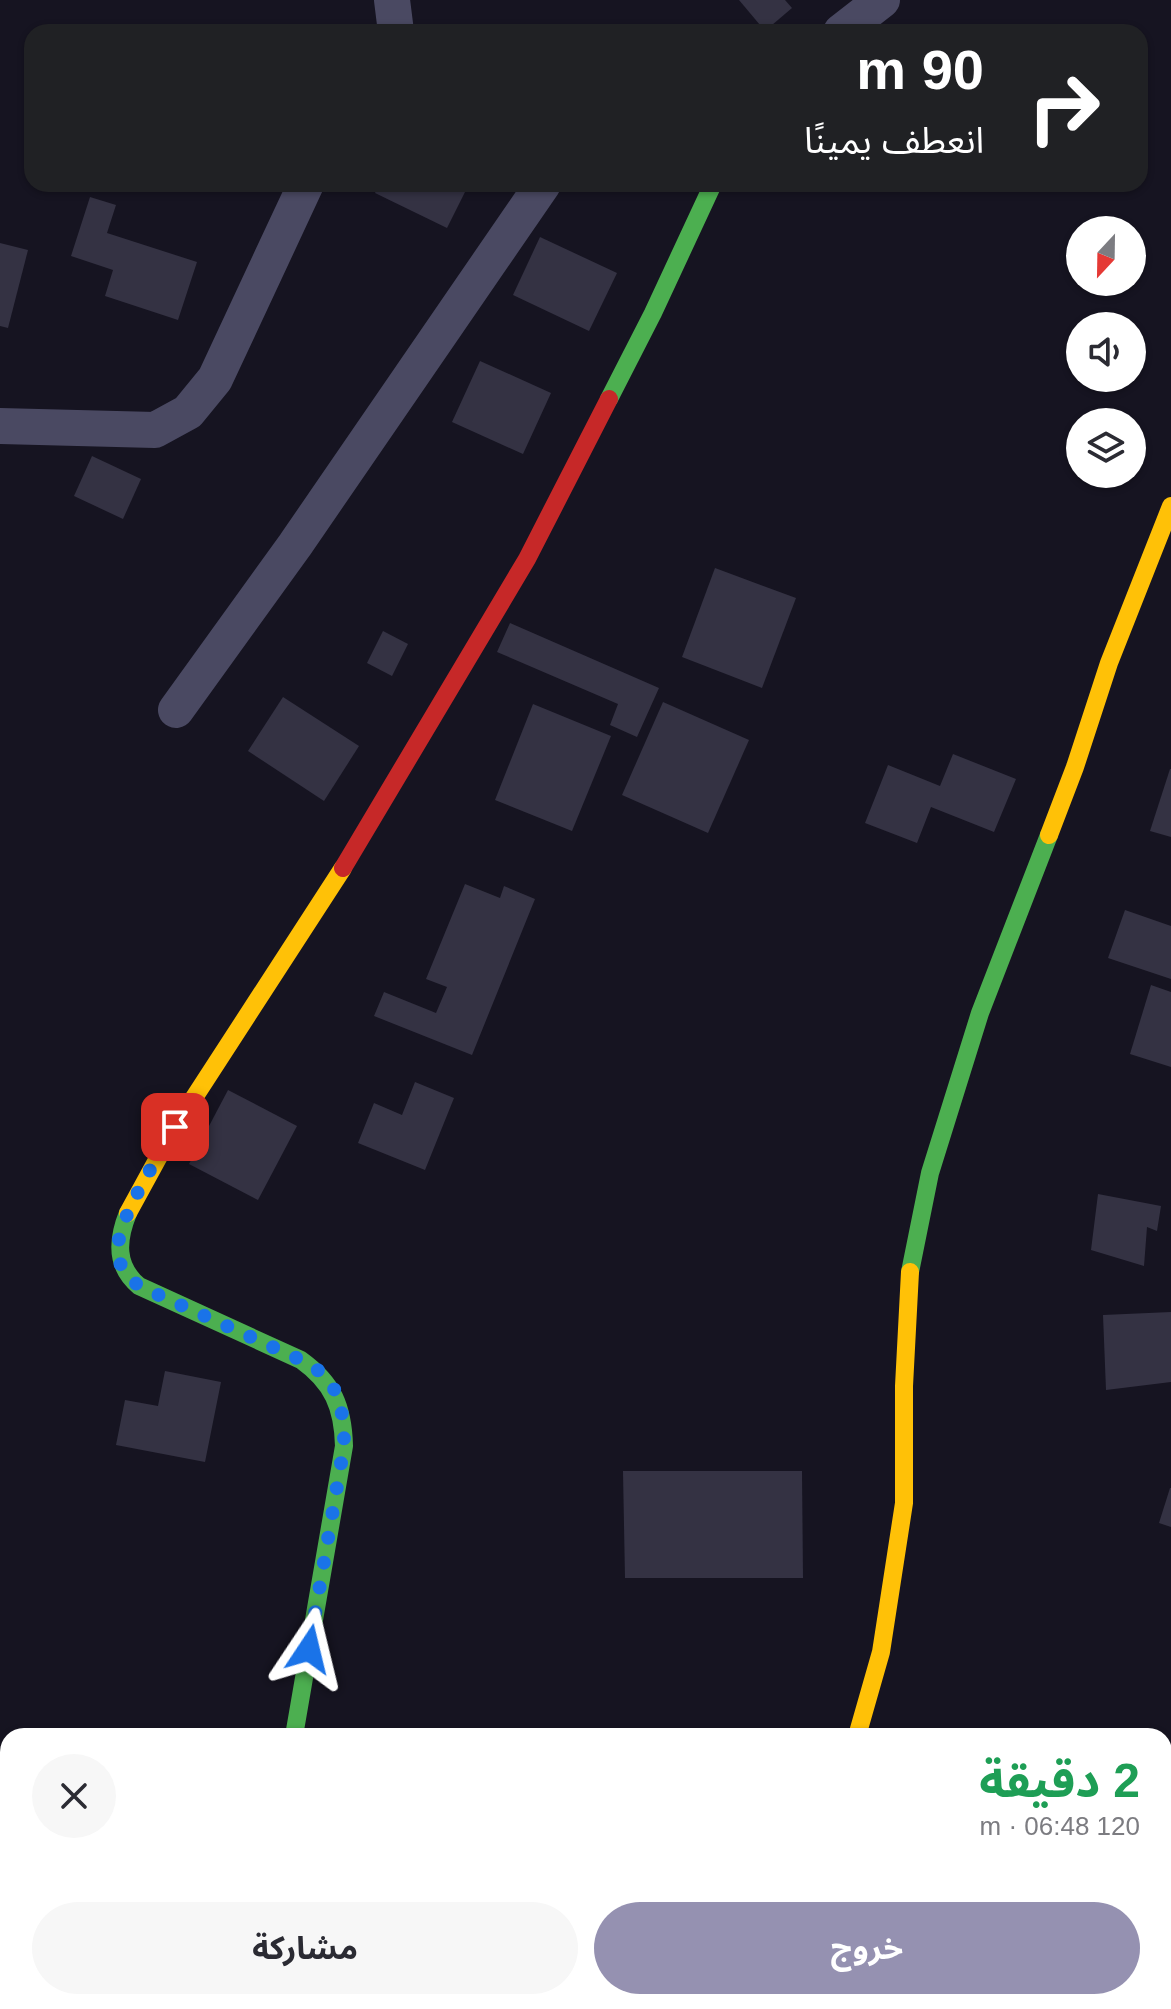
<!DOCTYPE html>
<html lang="ar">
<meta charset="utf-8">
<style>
:root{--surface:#fff;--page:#f7f7f7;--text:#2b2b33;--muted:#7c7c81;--accent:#9591b1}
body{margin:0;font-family:Helvetica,"Noto Sans Arabic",sans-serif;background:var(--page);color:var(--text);direction:rtl;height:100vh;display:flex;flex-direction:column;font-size:30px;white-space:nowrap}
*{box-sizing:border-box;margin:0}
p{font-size:26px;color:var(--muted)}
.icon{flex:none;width:44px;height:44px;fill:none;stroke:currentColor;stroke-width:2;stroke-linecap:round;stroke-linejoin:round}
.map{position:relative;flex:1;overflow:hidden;direction:ltr}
.panel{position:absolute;left:0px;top:1728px;width:1172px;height:282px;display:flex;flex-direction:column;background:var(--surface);border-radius:24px 24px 0 0;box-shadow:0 2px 6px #0004;direction:rtl}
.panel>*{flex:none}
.banner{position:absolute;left:24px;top:24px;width:1124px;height:168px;border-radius:24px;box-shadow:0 2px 6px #0004;direction:rtl;background:#202124;color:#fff;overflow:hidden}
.needle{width:52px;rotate:202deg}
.controls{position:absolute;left:1066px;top:216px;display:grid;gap:16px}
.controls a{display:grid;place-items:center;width:80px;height:80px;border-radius:50%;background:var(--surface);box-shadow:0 2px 6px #0004;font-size:40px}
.pin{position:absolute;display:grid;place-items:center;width:68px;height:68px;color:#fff;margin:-34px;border-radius:16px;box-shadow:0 4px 12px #0006}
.me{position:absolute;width:88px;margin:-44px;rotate:10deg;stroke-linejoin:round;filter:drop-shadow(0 0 6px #0008)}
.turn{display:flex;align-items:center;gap:28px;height:168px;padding:0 32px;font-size:36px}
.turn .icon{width:104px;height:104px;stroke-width:2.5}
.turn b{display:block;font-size:56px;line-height:68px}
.round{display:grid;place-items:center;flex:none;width:84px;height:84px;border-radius:42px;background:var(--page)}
.headline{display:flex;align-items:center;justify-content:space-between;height:136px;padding:0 32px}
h1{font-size:48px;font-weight:700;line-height:60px;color:#1e9e55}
.primary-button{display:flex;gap:16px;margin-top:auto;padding:16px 32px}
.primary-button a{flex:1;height:92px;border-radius:48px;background:var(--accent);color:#fff;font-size:32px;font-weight:700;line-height:92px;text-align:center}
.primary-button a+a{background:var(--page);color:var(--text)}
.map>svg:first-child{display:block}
</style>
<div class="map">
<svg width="1171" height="2009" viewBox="0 0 1171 2009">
<rect width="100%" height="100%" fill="#161421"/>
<g fill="#343243">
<path d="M739 0H785L792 8 765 31Z"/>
<path d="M379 184H469L447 228 375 193Z"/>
<path d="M90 197 116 205 107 233 197 262 178 320 105 296 113 270 71 256Z"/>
<path d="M540 237 617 273 589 331 513 295Z"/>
<path d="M0 243 28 250 8 328 0 326Z"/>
<path d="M480 361 551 393 523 454 452 422Z"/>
<path d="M92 456 141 479 123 519 74 496Z"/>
<path d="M715 568 796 598 762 688 682 657Z"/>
<path d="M510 623 659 688 637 737 610 725 618 704 497 652Z"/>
<path d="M383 631 408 644 392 676 367 663Z"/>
<path d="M283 697 359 746 324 801 248 751Z"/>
<path d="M663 702 749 740 708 833 622 795Z"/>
<path d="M533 704 611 736 572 831 495 800Z"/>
<path d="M953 754 1016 779 994 832 931 807 917 843 865 823 888 765 940 786Z"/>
<path d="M1170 769H1171V837L1150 831Z"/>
<path d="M465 884 500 898 504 886 535 899 472 1055 374 1016 384 992 436 1013 447 987 426 979Z"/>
<path d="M1125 910 1171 926V979L1108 958Z"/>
<path d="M1151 985 1171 992V1067L1130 1054Z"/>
<path d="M415 1082 454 1098 425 1170 358 1143 374 1103 402 1115Z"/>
<path d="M228 1090 297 1126 258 1200 189 1164Z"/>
<path d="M1098 1194 1161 1206 1157 1231 1147 1227 1144 1266 1091 1250Z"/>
<path d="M1171 1312V1382L1106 1390 1103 1315Z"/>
<path d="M165 1371 221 1382 205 1462 116 1445 125 1400 158 1406Z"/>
<path d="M623 1471H802L803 1578H625Z"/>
<path d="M1170 1488H1171V1527L1159 1523Z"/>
</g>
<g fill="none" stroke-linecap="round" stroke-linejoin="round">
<g stroke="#4a4962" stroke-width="36">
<path d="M392 0 396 32"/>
<path d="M841 32 882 0"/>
<path d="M0 426 155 430 188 412 215 379 306 184"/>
<path d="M176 710 295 545 543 184"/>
<path d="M764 2009 766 2002"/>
</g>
<g stroke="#4caf50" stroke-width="18">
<path d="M609 399 653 313 713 184"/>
<path d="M128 1213C117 1240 115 1266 139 1286L301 1360C333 1383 343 1407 344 1446L294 1736"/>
<path d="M910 1272 930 1173 980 1013 1049 835"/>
</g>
<g stroke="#ffc107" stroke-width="18">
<path d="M1049 835 1075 767 1109 663 1171 506"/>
<path d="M128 1213 175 1127 343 868"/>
<path d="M857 1736 881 1652 904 1503V1386L910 1272"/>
</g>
<path stroke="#c62828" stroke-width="18" d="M343 868 527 559 609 399"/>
</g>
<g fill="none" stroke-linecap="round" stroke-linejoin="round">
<path stroke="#1a73e8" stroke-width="14" stroke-dasharray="0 25.2" d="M175 1127C159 1157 113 1224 118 1256 121 1270 129 1278 139 1286L301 1360 319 1371 334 1389 341 1408 344 1429V1446L309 1649"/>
</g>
</svg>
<div class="controls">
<a><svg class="needle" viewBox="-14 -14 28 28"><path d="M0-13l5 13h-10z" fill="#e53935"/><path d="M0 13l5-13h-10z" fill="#7c7c81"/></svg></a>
<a><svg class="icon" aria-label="sound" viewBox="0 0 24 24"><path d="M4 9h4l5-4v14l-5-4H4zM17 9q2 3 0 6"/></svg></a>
<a><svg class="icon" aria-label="layers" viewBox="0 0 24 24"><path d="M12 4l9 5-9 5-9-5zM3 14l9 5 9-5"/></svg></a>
</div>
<div class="pin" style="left:175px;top:1127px;background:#d93025"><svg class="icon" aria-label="arrive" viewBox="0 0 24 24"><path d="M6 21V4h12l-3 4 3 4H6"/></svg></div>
<svg class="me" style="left:309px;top:1649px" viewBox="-20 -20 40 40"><path d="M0-17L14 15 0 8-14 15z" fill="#1a73e8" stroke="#fff" stroke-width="4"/></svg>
<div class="banner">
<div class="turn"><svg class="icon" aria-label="right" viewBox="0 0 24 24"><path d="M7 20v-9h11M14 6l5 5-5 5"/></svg><div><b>90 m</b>انعطف يمينًا</div></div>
</div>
<section class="panel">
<div class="headline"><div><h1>2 دقيقة</h1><p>120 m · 06:48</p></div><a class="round"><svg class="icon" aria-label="close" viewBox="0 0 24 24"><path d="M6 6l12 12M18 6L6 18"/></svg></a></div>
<div class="primary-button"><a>خروج</a><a>مشاركة</a></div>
</section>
</div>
